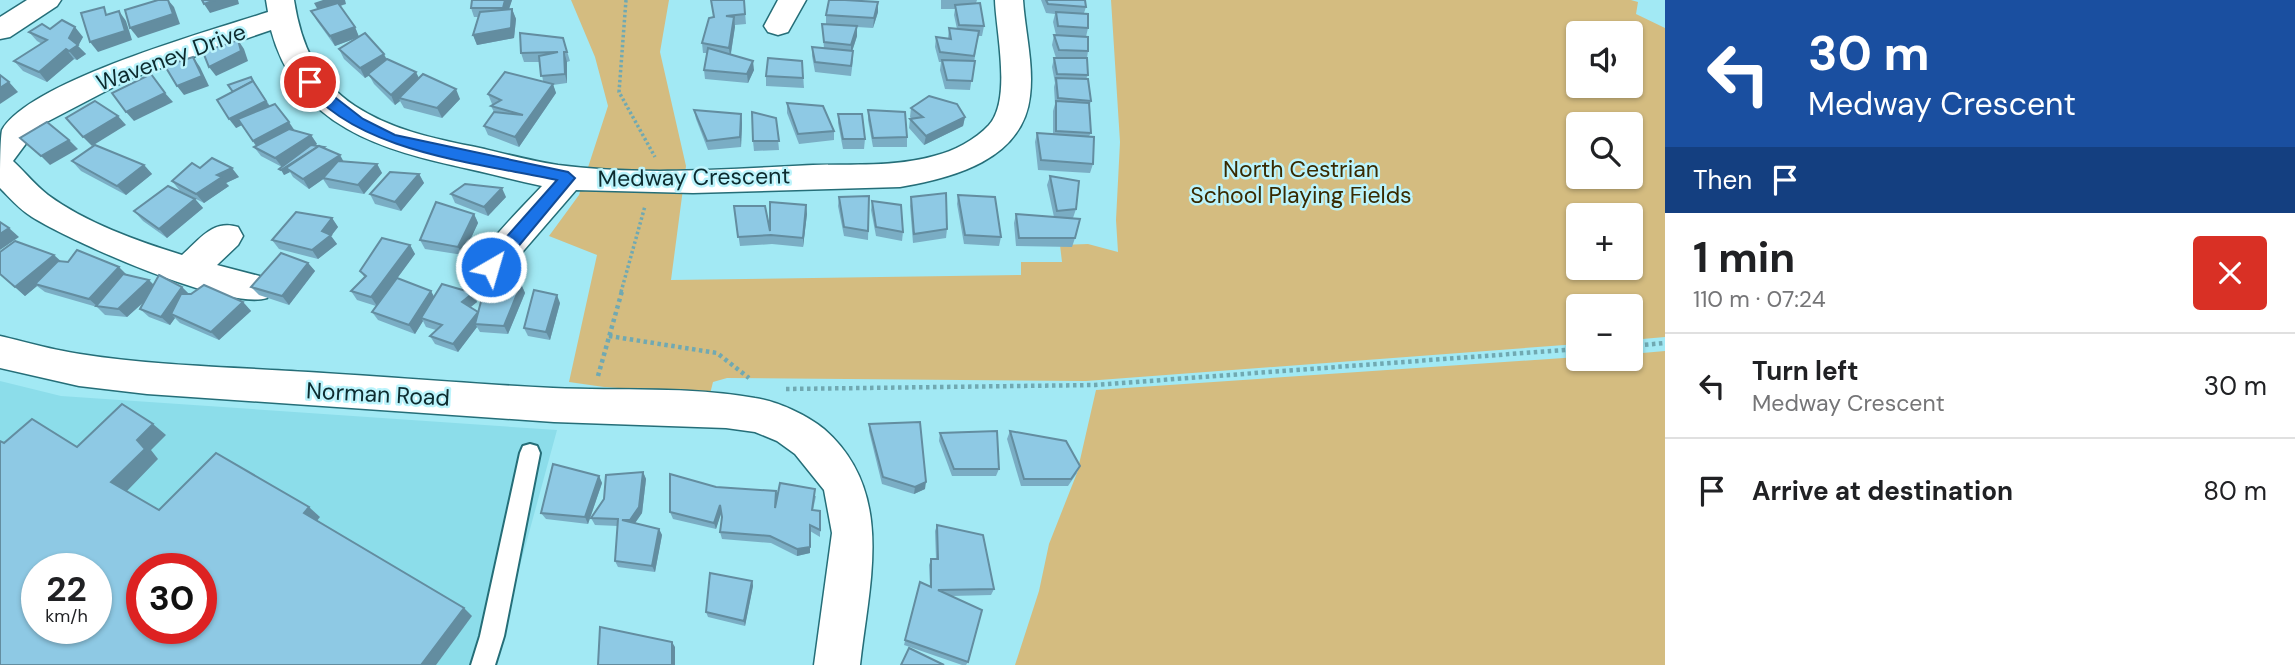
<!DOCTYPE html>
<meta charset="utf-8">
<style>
:root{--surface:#fff;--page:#f2f2f2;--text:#202124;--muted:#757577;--line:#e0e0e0}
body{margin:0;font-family:"DM Sans",sans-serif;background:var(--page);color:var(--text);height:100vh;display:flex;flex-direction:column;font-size:26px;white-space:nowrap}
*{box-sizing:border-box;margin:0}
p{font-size:23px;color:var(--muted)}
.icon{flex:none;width:38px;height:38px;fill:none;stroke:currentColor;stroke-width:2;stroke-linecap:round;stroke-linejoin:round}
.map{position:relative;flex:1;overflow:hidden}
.details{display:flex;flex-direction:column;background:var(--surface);width:630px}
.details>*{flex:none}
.guide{background:#1a4fa0;color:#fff;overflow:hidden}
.buttons{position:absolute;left:1566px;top:21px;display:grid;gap:14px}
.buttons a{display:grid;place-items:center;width:77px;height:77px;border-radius:7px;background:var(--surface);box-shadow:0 2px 5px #0004;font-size:35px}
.speed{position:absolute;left:21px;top:553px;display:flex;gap:14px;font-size:35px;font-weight:700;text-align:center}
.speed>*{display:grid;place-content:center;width:91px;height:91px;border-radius:50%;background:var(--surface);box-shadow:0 2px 5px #0004;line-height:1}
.speed small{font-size:18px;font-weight:400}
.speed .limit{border:10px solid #d22;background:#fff;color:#111}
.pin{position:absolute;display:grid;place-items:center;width:60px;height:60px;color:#fff;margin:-30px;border:4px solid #fff;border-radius:50%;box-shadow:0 2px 7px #0007}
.me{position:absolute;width:77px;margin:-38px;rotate:38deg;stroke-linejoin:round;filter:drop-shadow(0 0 5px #0008)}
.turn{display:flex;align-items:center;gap:24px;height:147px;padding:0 28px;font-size:32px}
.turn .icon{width:91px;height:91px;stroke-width:2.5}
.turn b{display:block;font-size:49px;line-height:60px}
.then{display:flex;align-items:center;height:66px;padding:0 28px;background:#0003;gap:14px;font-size:26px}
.round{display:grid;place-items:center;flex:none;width:74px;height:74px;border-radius:7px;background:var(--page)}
.headline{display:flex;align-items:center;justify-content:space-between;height:119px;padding:0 28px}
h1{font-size:42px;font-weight:700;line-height:52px}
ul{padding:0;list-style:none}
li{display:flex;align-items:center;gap:21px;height:105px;padding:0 28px;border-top:2px solid var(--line)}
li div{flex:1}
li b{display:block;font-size:26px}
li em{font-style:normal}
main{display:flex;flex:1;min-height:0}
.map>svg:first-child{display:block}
</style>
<main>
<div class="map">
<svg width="1665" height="665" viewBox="0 0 1665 665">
<rect width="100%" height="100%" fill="#a2e9f4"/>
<path fill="#8cddea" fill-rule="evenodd" d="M0 381 61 396 557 430 493 665H0ZM37 569H96V628H37ZM142 569H201V628H142Z"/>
<g fill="#d4bc80" fill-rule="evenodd">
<path d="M571 0H669L660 52 686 166 671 280 1021 275V262H1062L1060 245 1088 244 1118 252 1116 220 1120 142 1111 0H1631L1638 2 1636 14 1665 28V337L1631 340V306H1578V344L1086 381 727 378 713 382 710 394 604 387 569 382 597 255 549 236 579 195 608 106 595 57ZM1578 33H1631V86H1578ZM1578 124H1631V177H1578ZM1578 215H1631V268H1578Z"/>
<path d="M1665 351V665H1015L1039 591 1049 544 1077 473 1096 390 1578 357 1631 359V354Z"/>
</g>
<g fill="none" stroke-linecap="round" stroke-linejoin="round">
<defs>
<path id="service" d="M530 444 537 446 540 453 504 636 495 665H471L480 636 520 453 523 446Z"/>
<g id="minor">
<path d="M27 0H61L57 6 10 37 0 39V17Z"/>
<path d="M266 0H294C301 45 317 81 355 106 393 131 437 139 480 148 506 154 532 161 558 165 642 176 729 169 813 165 853 164 895 167 934 156 954 151 975 140 989 125 1012 99 996 32 995 0H1023C1025 31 1034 65 1030 96 1023 160 953 178 900 187L693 193 576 190 512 264 496 291 483 295 470 291 465 281C484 244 514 216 542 186 517 181 493 174 469 169 382 150 297 127 271 30L129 79 39 126 13 161C25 172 35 185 48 195 86 223 137 241 182 255 200 239 213 219 238 227L243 236 238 245 217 265 267 278 272 288 267 298C227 311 70 241 32 217 19 209 10 198 0 188 0 175 0 140 2 130 30 81 210 31 268 12Z"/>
<path d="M778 0H806L788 32 778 35 768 32 764 26Z"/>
<path d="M0 336C26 342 53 350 80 354 155 366 232 367 308 372 390 377 472 384 553 388 620 391 689 386 755 398 777 401 807 415 824 429 896 492 869 583 860 665H814L832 533 824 490 795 454 777 441 755 432 726 428 554 422 147 394 79 386 0 368Z"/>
</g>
</defs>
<use href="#service" stroke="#256e78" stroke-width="4"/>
<use href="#minor" stroke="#256e78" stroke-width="3"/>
<g stroke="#70a9b2" stroke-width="3.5" stroke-dasharray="2.5 2.5" stroke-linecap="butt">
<path d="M626 0 619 92 655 157"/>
<path d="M621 292 645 206"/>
</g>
<g stroke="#70a9b2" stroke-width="4.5" stroke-dasharray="3.5 3.5" stroke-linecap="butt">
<path d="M609 336 717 353 749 378"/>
<path d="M1631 346 1665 343"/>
<path d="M598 376 622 291"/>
<path d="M786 389 1095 385 1578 349"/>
</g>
<use href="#service" fill="#fff" fill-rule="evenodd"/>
<use href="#minor" fill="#fff" fill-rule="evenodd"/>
</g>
<g fill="#7aadc4">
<path d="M512 0 509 9H512L516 19 514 38 477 45 473 35 478 17H474L471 8Z"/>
<path d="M711 0H744L746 24 735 25 731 54 754 70 748 83 705 79 704 70 707 53H703L702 43 714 17Z"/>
<path d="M941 0H977L976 3 984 26 982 36H978L970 90 945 89 940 70 941 62H939L935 47 936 37 948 39 949 28 957 29 954 15 955 9H941Z"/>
<path d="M1041 0H1085L1086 7 1084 13 1088 28 1086 37 1088 51 1087 58 1088 75 1086 79 1091 101 1089 108 1091 133 1089 136 1093 164 1090 173 1038 170 1035 142 1037 133 1053 134V111L1055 104 1054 87 1055 83 1052 67 1054 58H1056L1052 45 1054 35H1056L1053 22 1055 14 1046 13Z"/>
<path d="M878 2V12L873 28 857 27V36L852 51 853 60 851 76 815 72 812 56V47L824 48 822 24 826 25V15Z"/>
<path d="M346 4 340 6 355 27 359 37 387 59 419 78 460 99 442 118 404 108 400 101 395 105 374 84 369 75 365 78 344 59 339 49 359 37 335 46 317 21 311 11Z"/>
<path d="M50 29 83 37 78 46 86 54 77 60 74 59 47 82 23 71 14 61 42 44 37 41 29 32Z"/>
<path d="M563 38 570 61 567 62V83L553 85 556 93 519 147 488 135 484 126 494 112 491 106 494 105 492 104 488 94 543 81 540 62H524L521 53Z"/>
<path d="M802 61 804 88 766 86V76Z"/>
<path d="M251 77 270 106 294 130 311 135 317 144 315 145 324 147 343 161 377 164 382 173 364 194 329 188 323 179 309 189 293 177 290 172 284 175 282 167 261 156 254 147 256 146 242 125 236 128 233 92Z"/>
<path d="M787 103 834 131V140L799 144 787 113Z"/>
<path d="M911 108 965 117 963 126 924 145 909 128 910 119 911 118 910 117Z"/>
<path d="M694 110 741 114 742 123 741 147 708 150 696 119Z"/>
<path d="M868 110 907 137V147H873L868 120Z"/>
<path d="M838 114 865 139 864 149H843L838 123Z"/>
<path d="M776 118 779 150 754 151 753 141Z"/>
<path d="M72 161 144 165 152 174 126 195 81 171Z"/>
<path d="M200 168 239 177 226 183 229 186 204 203 180 191 172 181Z"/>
<path d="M419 174 424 183 401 211 375 204 370 194Z"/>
<path d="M1050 176 1076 209 1073 218 1075 238 1072 247 1016 246 1014 223 1016 214 1054 217 1047 185Z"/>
<path d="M451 194 506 197 488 216 455 203Z"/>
<path d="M958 195 1001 237 999 246 964 244 957 204Z"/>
<path d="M869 196 868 240 844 236 838 206 839 197Z"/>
<path d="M911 197 947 229 946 238 913 243 910 206Z"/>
<path d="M195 199 203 208 167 238 143 221 134 211Z"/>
<path d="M872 201 903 232 902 241 876 236 871 210Z"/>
<path d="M806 205 807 214 803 247 772 244 740 246 734 206 770 231Z"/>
<path d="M474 214 478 223 463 255 425 249 420 240Z"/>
<path d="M332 218 338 227 331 236 337 244 318 259 279 249 272 240Z"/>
<path d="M410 245 415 254 385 294 434 297 473 293 477 302 470 307 478 312 521 284 525 293 508 334 480 332 477 327 458 352 435 344 430 336 436 330 426 327 423 321 415 334 378 320 372 312 376 306 357 300 351 291 365 278 360 271Z"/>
<path d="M61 261 127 275 154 285 182 287 189 294 243 302 251 311 219 340 180 323 175 318 170 325 149 317 140 309 144 302 127 317 105 315 97 307 45 292 37 286 25 296 0 274Z"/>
<path d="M308 263 315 271 289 305 259 295 251 287Z"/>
<path d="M560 303 550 340 528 336 524 328Z"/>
<path d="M869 424 925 489 914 494 882 484 869 431Z"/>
<path d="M1010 431 1077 473 1068 486H1021L1007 439Z"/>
<path d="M940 433 999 469 996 476H952L939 441Z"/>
<path d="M643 472 646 479 642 513 635 523 659 529 662 535 655 572 618 567 615 561 618 526 595 525 591 518Z"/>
<path d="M599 476 602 483 588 524 546 519 541 513Z"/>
<path d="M716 487 776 500 816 496 813 510 820 511V537L810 531V553L797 556 771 543 722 539 720 532 722 517 721 512 716 529 673 519 670 512Z"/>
<path d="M937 525 994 589 991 595 951 596 968 662 966 665H962L904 645 920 582 930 586 929 565 931 559H936L935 531Z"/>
<path d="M752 581 753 586 745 626 708 617 706 612Z"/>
</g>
<g fill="#638da0">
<path d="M168 0 174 7 180 24 138 38 130 28Z"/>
<path d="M215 0H238L239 4 210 13 204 4Z"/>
<path d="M323 0H345L346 4 319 12 314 3Z"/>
<path d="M505 0H512L506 18 503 8Z"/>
<path d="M878 2V12L873 28 874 18Z"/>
<path d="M512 9 516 19 514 38 477 45 473 35Z"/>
<path d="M119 11 126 21 132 40 98 52 90 42Z"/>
<path d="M734 17 735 27 730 58 729 48Z"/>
<path d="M857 26V36L851 55V45Z"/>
<path d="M75 27 83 37 78 46 86 54 77 60 69 51V38Z"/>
<path d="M355 27 359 37 335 46 330 36Z"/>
<path d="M238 40 244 49 248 61 216 76 209 67Z"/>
<path d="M66 49 74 59 47 82 39 72Z"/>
<path d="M564 52 567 62V83L565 74Z"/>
<path d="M384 54 389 64 365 78 360 68Z"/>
<path d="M193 57 200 67 209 86 184 95 177 86Z"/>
<path d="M753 61 754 70 748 83 747 74Z"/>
<path d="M416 72 421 82 399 98 400 101 395 105 391 95Z"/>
<path d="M9 82 18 92 0 104V88Z"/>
<path d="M553 84 556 93 519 147 515 137Z"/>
<path d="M456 89 460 99 442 118 437 108Z"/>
<path d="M165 93 173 102 134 121 126 112Z"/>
<path d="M266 101 272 110 236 128 229 119Z"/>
<path d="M741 114 742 123 741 147 740 137Z"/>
<path d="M118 116 126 125 92 146 83 137Z"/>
<path d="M965 117 963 126 924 145 926 136Z"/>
<path d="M289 122 295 131 259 150 253 141Z"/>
<path d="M311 135 317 144 282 167 275 158Z"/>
<path d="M69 140 78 149 50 165 41 156Z"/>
<path d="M324 147 327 152 286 168 290 172 284 175 281 170Z"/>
<path d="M340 155 345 164 309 189 303 179Z"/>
<path d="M377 164 382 173 364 194 358 185Z"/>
<path d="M144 165 152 174 126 195 117 186Z"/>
<path d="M232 168 239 177 226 183 229 186 204 203 196 194 217 175Z"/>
<path d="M419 174 424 183 401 211 395 202Z"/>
<path d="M502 188 506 197 488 216 484 207Z"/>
<path d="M195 199 203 208 167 238 159 229Z"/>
<path d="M806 205 807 214 803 247V238Z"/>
<path d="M474 214 478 223 463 255 458 247Z"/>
<path d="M332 218 338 227 331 236 337 244 318 259 312 250 322 231Z"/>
<path d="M9 228 19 237 0 250V234Z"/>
<path d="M410 245 415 254 377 306 371 297Z"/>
<path d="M54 255 64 264 35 284 37 286 25 296 15 287Z"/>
<path d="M308 263 315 271 289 305 282 296Z"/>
<path d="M119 267 128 276 97 306 89 299Z"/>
<path d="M149 280 158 289 127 317 118 309Z"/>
<path d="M521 284 525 293 508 334 504 326Z"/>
<path d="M182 287 191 296 171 314 175 318 170 325 161 317Z"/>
<path d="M431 291 436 300 421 318 423 321 415 334 409 325Z"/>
<path d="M473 293 477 302 466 311 462 302Z"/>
<path d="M557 295 560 303 550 340 546 332Z"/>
<path d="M243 302 251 311 219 340 211 332Z"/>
<path d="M478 312 475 324 477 327 458 352 453 344Z"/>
<path d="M153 424 166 435 151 450 158 459 126 492 111 482 137 440Z"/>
<path d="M643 472 646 479 642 513 633 526 630 520Z"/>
<path d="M599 476 602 483 588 524 585 517Z"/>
<path d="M926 482 925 489 914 494 915 487Z"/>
<path d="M720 505 722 511 716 529 714 523Z"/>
<path d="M309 507 320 517 316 522 304 513Z"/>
<path d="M810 525V553L797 556V549Z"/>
<path d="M659 529 662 535 655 572 652 566Z"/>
<path d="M752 581 753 586 745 626 744 621Z"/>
<path d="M464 608 472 616 436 665H421Z"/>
<path d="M672 642 675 647V665H672Z"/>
</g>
<g fill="#8ec9e4" stroke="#638da0" stroke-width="2" fill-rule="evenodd">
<path d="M158 0H168L173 14 130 28 125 10Z"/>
<path d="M202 0H215L204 4Z"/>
<path d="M472 0H505L503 8H471Z"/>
<path d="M711 0H744L745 14 726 16 734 17 729 48 702 43 709 18 714 17Z"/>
<path d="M829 0H845L878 2 874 18 826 15Z"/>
<path d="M1046 0H1085L1086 7 1048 4Z"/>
<path d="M338 3 355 27 330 36 311 11Z"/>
<path d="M980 3 984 26 959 25 955 5Z"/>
<path d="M104 7 106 15 119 11 125 31 90 42 81 13Z"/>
<path d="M512 9 511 28 473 35 480 12Z"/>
<path d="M1056 12 1088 14V28L1058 26Z"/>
<path d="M62 20 75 27 69 38 78 45 69 51 66 49 39 72 14 61 47 40 29 32 42 24 50 29Z"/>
<path d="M822 24 857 26 851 45 824 42Z"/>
<path d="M949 28 979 31 974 56 940 52 936 37 951 39Z"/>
<path d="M365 33 384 54 360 68 339 49Z"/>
<path d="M520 33 563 38 567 52H564L565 74 541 76 539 56 558 52 521 53Z"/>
<path d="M1054 35 1088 37V51L1059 50Z"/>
<path d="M238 40 241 51 209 67 203 52Z"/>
<path d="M812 47 853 51 851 66 815 62Z"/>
<path d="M708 48 753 61 747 74 704 70Z"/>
<path d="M193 57 202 76 177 86 165 66Z"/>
<path d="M768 58 802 61 803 78 766 76Z"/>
<path d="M1054 58H1087L1088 75 1057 74Z"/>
<path d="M387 59 416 72 391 95 368 74Z"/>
<path d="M942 60 975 61 972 81 947 80Z"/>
<path d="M505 72 553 84 515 137 484 126 494 112 523 115 491 106 501 100 488 94Z"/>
<path d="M151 74 165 93 126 112 112 93Z"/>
<path d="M423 74 456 89 437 108 399 98Z"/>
<path d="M0 75 9 82 0 88Z"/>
<path d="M251 77 253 81 233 92 228 85Z"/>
<path d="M1056 78 1088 79 1091 101 1058 98Z"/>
<path d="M253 81 266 101 229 119 217 100Z"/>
<path d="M929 96 957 104 965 117 926 136 910 119 923 117 911 108Z"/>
<path d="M95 101 118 116 83 137 66 118Z"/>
<path d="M1056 101 1089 103 1091 133 1056 131Z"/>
<path d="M787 103 823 106 834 131 798 134Z"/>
<path d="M275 104 289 122 253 141 238 119Z"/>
<path d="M694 110 741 114 740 137 707 141Z"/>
<path d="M868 110 905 112 907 137 873 138Z"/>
<path d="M752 112 776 118 779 141H753Z"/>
<path d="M838 114H862L865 139H843Z"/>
<path d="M47 122 69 140 41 156 20 138Z"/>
<path d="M289 129 311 135 275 158 254 147Z"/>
<path d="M1037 133 1094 137 1093 164 1041 160Z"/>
<path d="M95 145 144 165 117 186 72 161Z"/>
<path d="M311 145 324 147 322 148 319 146 281 170 279 169Z"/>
<path d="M319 146 340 155 303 179 286 168Z"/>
<path d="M212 158 232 168 217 175 222 177 196 194 172 181 192 163 200 168Z"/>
<path d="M338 161 377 164 358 185 323 178Z"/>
<path d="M390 172 419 174 395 202 370 194Z"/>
<path d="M1050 176 1079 181 1076 209 1057 211Z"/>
<path d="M465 184 502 188 484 207 451 194Z"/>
<path d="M168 186 195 199 159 229 134 211Z"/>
<path d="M946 193 947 229 914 234 911 197Z"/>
<path d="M958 195 995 197 1001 237 965 235Z"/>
<path d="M869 196 868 231 844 227 839 197Z"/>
<path d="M872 201 901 205 903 232 876 227Z"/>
<path d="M436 202 474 214 458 247 420 240Z"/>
<path d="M770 202 806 205 803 238 771 235 738 237 734 206H765L770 231Z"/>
<path d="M296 212 332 218 322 231 331 235 312 250 272 240Z"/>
<path d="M1016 214 1080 219 1075 238H1019Z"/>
<path d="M0 222 9 228 0 234Z"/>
<path d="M382 238 410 245 371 297 351 291 366 276 360 271Z"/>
<path d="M15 241 54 255 15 287 0 274V252Z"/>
<path d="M77 250 119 267 89 299 35 284 58 261 68 262Z"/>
<path d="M281 253 308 263 282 296 251 287Z"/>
<path d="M123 274 149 280 118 309 96 306Z"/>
<path d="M159 275 182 287 161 317 140 309Z"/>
<path d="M397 278 431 291 409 325 372 312Z"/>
<path d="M487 279 521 284 504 326 475 324Z"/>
<path d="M442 284 473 293 462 302 478 312 453 344 430 336 442 325 421 318Z"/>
<path d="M204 285 243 302 211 332 171 314 181 294H191Z"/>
<path d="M534 290 557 295 546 332 524 328Z"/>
<path d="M122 404 153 424 137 440 145 449 111 482 159 510 216 453 309 507 304 513 464 608 421 665H0V441L4 443 32 419 77 447ZM37 569H96V628H37ZM142 569H201V628H142Z"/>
<path d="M920 422 926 482 915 487 883 477 869 424Z"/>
<path d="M997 431 999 469H954L940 433Z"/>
<path d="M1010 431 1066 441 1080 466 1071 479H1024Z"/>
<path d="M553 464 599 476 585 517 541 513Z"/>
<path d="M643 472 639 507 630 520H622L659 529 652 566 615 561 618 519 591 518 604 499 606 475Z"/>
<path d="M670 474 716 487 776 491 775 508 780 483 815 489 812 510 820 511V530L810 525V547L797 549 770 536 720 532 722 517 720 505 714 523 670 512Z"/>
<path d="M937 525 983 535 994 589 938 590 982 610 968 662 905 640 920 582 931 587V559H938Z"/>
<path d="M710 573 752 581 744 621 706 612Z"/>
<path d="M600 627 672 642V665H598Z"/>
<path d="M909 648 944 665H901Z"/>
</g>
<path fill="#1a73e8" stroke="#114b97" stroke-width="2" d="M310 78 363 119 395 135 568 172 575 178 497 272H486L484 267 495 250 557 180C478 163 353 152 303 82Z"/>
<g text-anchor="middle" stroke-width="5" stroke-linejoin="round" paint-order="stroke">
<g font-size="23" fill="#0d2b2f" stroke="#bcf4fc">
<text transform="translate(171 57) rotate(-20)" y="8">Waveney Drive</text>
<text transform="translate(694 177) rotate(-1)" y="8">Medway Crescent</text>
<text transform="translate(378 394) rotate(3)" y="8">Norman Road</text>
</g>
<g font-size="23" fill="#382900" stroke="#bcf4fc">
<text x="1301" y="177">North Cestrian<tspan x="1301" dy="26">School Playing Fields</tspan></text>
</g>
</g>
</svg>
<div class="buttons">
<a><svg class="icon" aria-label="sound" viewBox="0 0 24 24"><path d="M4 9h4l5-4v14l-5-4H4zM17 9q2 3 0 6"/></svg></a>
<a><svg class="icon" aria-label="search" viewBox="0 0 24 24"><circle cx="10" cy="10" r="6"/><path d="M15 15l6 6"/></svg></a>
<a>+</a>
<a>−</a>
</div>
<div class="speed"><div>22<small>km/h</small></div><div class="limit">30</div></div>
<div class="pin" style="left:310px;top:82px;background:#d93025"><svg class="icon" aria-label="arrive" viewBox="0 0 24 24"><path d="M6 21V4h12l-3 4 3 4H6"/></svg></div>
<svg class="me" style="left:491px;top:267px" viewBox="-20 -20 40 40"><circle r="17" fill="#1a73e8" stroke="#fff" stroke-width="3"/><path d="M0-11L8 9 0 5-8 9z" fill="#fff"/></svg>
</div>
<section class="details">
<div class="guide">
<div class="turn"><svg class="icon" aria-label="left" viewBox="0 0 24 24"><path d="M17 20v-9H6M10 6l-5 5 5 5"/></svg><div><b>30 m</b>Medway Crescent</div></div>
<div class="then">Then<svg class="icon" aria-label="arrive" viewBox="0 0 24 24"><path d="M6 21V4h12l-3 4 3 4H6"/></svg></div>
</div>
<div class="headline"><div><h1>1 min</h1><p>110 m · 07:24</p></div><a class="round" style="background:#d93025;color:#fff"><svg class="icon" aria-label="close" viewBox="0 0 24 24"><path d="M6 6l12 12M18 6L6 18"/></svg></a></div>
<ul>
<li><svg class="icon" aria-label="left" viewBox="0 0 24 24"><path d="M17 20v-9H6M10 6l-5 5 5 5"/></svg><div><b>Turn left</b><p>Medway Crescent</p></div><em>30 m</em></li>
<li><svg class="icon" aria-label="arrive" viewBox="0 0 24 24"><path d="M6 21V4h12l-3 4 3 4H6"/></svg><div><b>Arrive at destination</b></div><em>80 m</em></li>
</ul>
</section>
</main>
